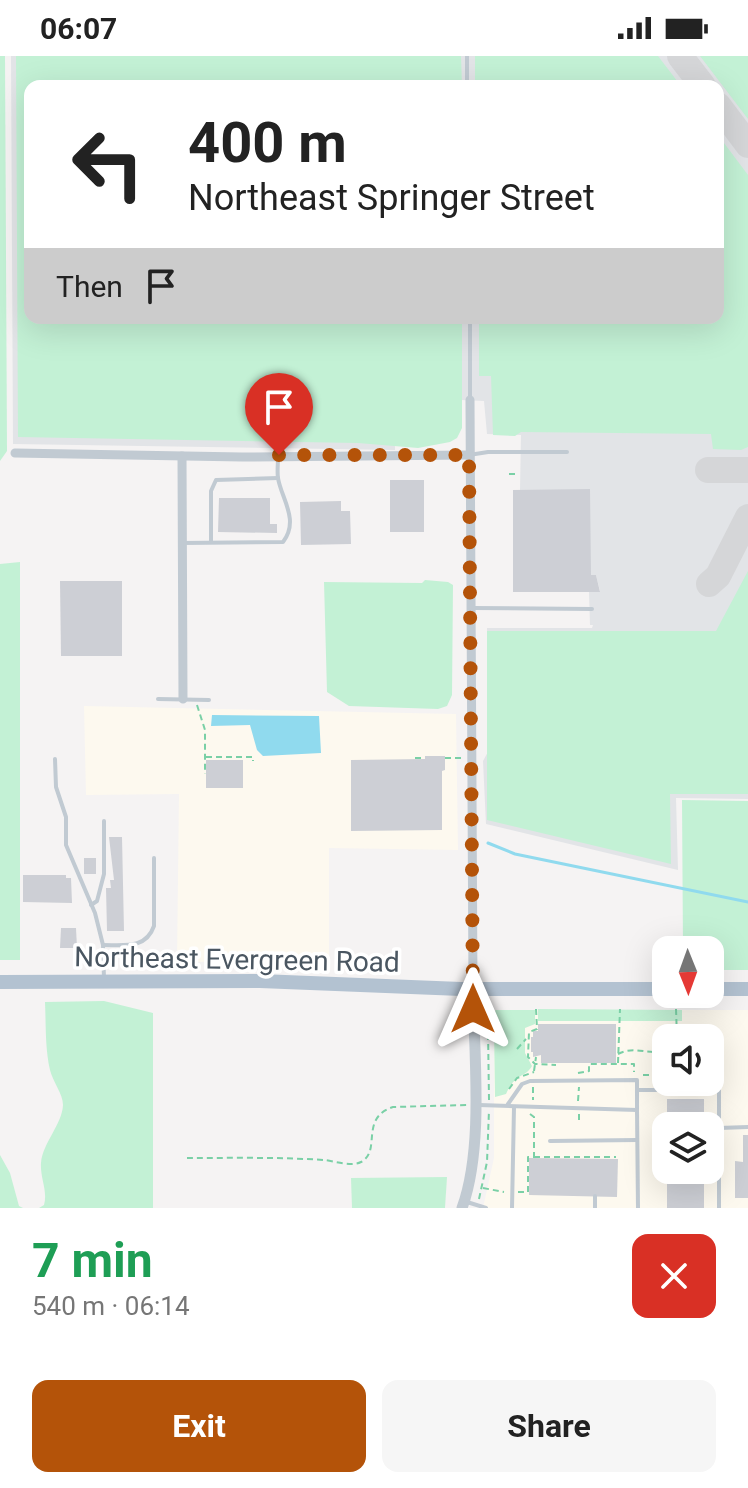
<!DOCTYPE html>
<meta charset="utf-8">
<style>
:root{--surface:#fff;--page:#f6f6f6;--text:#222;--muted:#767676;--accent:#b45309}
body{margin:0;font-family:Roboto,sans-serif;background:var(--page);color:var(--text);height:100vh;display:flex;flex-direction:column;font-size:30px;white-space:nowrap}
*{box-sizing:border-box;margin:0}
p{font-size:26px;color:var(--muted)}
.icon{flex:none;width:44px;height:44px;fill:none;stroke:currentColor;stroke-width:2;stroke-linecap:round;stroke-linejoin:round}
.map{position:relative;height:1152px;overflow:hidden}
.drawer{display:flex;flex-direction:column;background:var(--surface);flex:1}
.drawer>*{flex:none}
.top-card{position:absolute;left:24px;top:24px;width:700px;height:244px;border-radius:16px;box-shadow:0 8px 32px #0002;background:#fff;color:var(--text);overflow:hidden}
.needle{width:52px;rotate:179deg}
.tools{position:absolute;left:652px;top:880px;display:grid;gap:16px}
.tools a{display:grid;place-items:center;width:72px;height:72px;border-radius:16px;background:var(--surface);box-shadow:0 8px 32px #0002;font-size:40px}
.pin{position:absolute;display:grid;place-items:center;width:68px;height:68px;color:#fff;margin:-82px -34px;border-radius:50% 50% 50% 0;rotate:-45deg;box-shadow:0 0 8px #0007}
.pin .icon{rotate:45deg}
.me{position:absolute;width:88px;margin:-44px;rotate:0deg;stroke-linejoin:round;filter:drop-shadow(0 0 6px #0008)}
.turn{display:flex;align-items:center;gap:28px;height:168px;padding:0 32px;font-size:36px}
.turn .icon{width:104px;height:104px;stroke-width:2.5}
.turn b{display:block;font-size:56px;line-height:68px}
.then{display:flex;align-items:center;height:76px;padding:0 32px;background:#0003;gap:16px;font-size:30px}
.round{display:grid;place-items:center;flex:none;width:84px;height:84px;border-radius:16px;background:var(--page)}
.overview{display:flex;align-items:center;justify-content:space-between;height:136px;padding:0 32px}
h1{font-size:48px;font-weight:700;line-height:60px;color:#1e9e55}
.action{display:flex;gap:16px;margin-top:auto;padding:16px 32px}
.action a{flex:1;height:92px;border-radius:16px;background:var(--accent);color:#fff;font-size:32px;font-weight:700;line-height:92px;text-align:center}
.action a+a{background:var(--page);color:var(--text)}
.status{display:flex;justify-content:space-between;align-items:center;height:56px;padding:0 40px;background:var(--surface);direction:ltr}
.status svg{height:22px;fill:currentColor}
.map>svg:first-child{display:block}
</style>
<div class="status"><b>06:07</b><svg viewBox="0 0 49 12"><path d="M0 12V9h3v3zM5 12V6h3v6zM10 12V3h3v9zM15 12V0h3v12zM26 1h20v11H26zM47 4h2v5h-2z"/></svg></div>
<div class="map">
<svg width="748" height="1152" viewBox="0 0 748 1152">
<rect width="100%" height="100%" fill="#f5f3f3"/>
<g fill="#fdf9ef" fill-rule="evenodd">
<path d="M84 650 456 658 458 794 329 792V905L177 906 179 738 86 739Z"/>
<path d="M496 954H748V1152H483L494 1102V973L491 958ZM666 982H710V1026H666ZM666 1070H710V1114H666Z"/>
</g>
<path fill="#e2e4e7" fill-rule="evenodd" d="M11 0H748V743L676 742 678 814 486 768 483 705 489 694 487 572H592L593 569H590L589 536 600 535 596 519H591L520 434 521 379 487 378 484 345 461 344 395 389V394L13 388ZM30 30H718V262H30Z"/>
<g fill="#c3f1d5">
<path d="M0 0H5L7 395 0 405Z"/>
<path d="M16 0H461L462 30H30V262H462V372L457 382 450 386 418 392 358 387 18 381Z"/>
<path d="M475 0H658L681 30H475Z"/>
<path d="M700 0H748V63Z"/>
<path d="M718 79 748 119V391L741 394 713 393 711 378 521 376 515 380 493 379 491 320H479V262H718Z"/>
<path d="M20 506V904H0V508Z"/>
<path d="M748 515V738H670L671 808 487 764V575H716Z"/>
<path d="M425 524 448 526 453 529 452 639 447 650 438 653 349 650 327 636 324 526 422 527Z"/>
<path d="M682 744 748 745V914H710V894H683Z"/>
<path d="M104 945 153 957V1152H39L44 1149C48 1135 40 1122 41 1107 43 1086 62 1069 63 1049 63 1038 53 1026 50 1014 45 992 46 969 45 946Z"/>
<path d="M538 953 682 954V965H538Z"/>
<path d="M496 954H535V968L525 972V997L532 1010C525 1022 515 1017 506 1038L495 1041 494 973 491 958Z"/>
<path d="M0 1099 10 1117 19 1150 23 1152H0Z"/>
<path d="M447 1121 445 1152H352L351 1122Z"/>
</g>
<path fill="#90daee" d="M212 659 319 660 321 697 263 700 257 694 250 669 211 670Z"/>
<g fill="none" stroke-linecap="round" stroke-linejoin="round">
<path stroke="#90daee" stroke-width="3" d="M488 787 515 798 748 846"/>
<g stroke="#d5d6d8" stroke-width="26">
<path d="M680 0 703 30"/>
<path d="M718 49 748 89"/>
<path d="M708 414H748"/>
<path d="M709 528 718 520 748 461"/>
</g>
</g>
<g fill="#cdcfd5">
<rect x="390" y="424" width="34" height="52"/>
<path d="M590 433 591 519H596L600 536H513V434Z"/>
<path d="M219 442H270V468H277V477L218 476Z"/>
<path d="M341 445V455H350L351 488 301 489 300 446Z"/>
<path d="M60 525H122V600H61Z"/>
<path d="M425 700H445V714L442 715V774L351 775V704L425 703Z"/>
<rect x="206" y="704" width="37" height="28"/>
<path d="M109 781H122L124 875H107L106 832H111L110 824H114Z"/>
<rect x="84" y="802" width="12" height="16"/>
<path d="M23 819H66V822H71L72 847 23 846Z"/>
<path d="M61 872H76L77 892H60Z"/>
<path d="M538 968H616V1007H541V999L533 1001V996H531V981H533V975H538Z"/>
<rect x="667" y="1043" width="37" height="27"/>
<path d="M743 1079H748V1142H735V1105L743 1106Z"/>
<path d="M529 1102 618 1103 617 1141 529 1139Z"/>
<rect x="667" y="1114" width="37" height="38"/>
</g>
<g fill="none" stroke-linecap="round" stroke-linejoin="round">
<g stroke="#7ad0a6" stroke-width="2" stroke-dasharray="6 4" stroke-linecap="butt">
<path d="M509 418H517"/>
<path d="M197 649 205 674V718"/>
<path d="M206 701H253V705"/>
<path d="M415 702H425"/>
<path d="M445 702H461"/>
<path d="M536 953 537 973 529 976 528 1001 535 1008 556 1009"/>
<path d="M676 953 677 982"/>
<path d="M517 993 526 983"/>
<path d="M618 998C635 989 648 1000 666 994"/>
<path d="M618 1007 620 953"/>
<path d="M534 1015 536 1001"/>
<path d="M578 1017 589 1015V1008H634V1016"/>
<path d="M643 1019H666"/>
<path d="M533 1031V1044"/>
<path d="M509 1033 517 1022 534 1016"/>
<path d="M489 1044 488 974 485 966 489 953"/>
<path d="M578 1045 579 1031"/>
<path d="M579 1058V1067"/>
<path d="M534 1101H616"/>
<path d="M187 1102C232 1102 279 1101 324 1104 335 1105 351 1111 361 1106 382 1095 359 1062 393 1051L467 1049"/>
<path d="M483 1132 504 1136"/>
<path d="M518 1136H528V1101H534V1061L530 1058"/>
<path d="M479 1143 487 1106 489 1054"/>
</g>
<g stroke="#c1cad2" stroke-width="4">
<path d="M467 0V30"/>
<path d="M470 262V344"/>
<path d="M469 399 488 396H567"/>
<path d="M211 486V435L216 424 278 422"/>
<path d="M183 487 283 486C300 464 281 442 278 422 277 416 278 408 278 402"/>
<path d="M473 552 592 553"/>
<path d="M158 643 209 644"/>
<path d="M55 703 56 731 66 761V789L95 857 103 889 104 923"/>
<path d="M91 849 97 845 104 818V765"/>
<path d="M103 889C125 889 146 893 154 870V802"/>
<path d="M637 1034H719V1152"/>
<path d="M508 1048 522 1028 530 1025 637 1024V1054"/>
<path d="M479 1049 637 1054 638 1152"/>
<path d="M719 1072 748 1071"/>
<path d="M550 1085 637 1084"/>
<path d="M595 1140V1152"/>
<path d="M467 1146 486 1152"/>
<path d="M512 1152 514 1051"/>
</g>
<g stroke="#c1cad2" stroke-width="9">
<path d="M470 344 473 933"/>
<path d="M15 397 242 401 469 399"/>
<path d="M182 400 183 643"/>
</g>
<path stroke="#c1cad2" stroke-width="11" d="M462 1152C484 1092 474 998 473 933"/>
<g stroke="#b3c2d1" stroke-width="14">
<path d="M0 926 260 925 461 933H666"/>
<path d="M710 933H748"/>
</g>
</g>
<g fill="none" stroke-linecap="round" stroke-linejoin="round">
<path stroke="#b45309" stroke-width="14" stroke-dasharray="0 25.2" d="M279 399H469L473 953"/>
</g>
<g text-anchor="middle" stroke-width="7" stroke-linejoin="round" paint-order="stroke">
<g font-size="28" fill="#4a5661" stroke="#fff">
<text transform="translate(237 903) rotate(1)" y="10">Northeast Evergreen Road</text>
</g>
</g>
</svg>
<div class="tools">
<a><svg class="needle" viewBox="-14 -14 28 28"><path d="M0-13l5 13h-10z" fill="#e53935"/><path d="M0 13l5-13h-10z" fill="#767676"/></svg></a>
<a><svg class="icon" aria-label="sound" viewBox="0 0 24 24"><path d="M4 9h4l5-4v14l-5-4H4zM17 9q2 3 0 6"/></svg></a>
<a><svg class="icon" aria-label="layers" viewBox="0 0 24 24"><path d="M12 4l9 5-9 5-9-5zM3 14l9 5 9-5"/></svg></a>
</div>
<div class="pin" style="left:279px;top:399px;background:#d93025"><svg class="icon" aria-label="arrive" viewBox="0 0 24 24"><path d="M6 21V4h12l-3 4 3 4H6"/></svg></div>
<svg class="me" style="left:473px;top:953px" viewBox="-20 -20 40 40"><path d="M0-17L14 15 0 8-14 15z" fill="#b45309" stroke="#fff" stroke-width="4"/></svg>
<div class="top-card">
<div class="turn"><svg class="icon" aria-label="left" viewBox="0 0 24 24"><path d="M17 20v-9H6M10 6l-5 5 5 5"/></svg><div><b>400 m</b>Northeast Springer Street</div></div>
<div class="then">Then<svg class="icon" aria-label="arrive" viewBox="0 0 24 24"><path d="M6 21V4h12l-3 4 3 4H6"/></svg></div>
</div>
</div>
<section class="drawer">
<div class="overview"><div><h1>7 min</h1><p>540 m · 06:14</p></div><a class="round" style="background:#d93025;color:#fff"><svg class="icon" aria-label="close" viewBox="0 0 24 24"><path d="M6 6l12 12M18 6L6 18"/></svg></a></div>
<div class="action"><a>Exit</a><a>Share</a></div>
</section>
